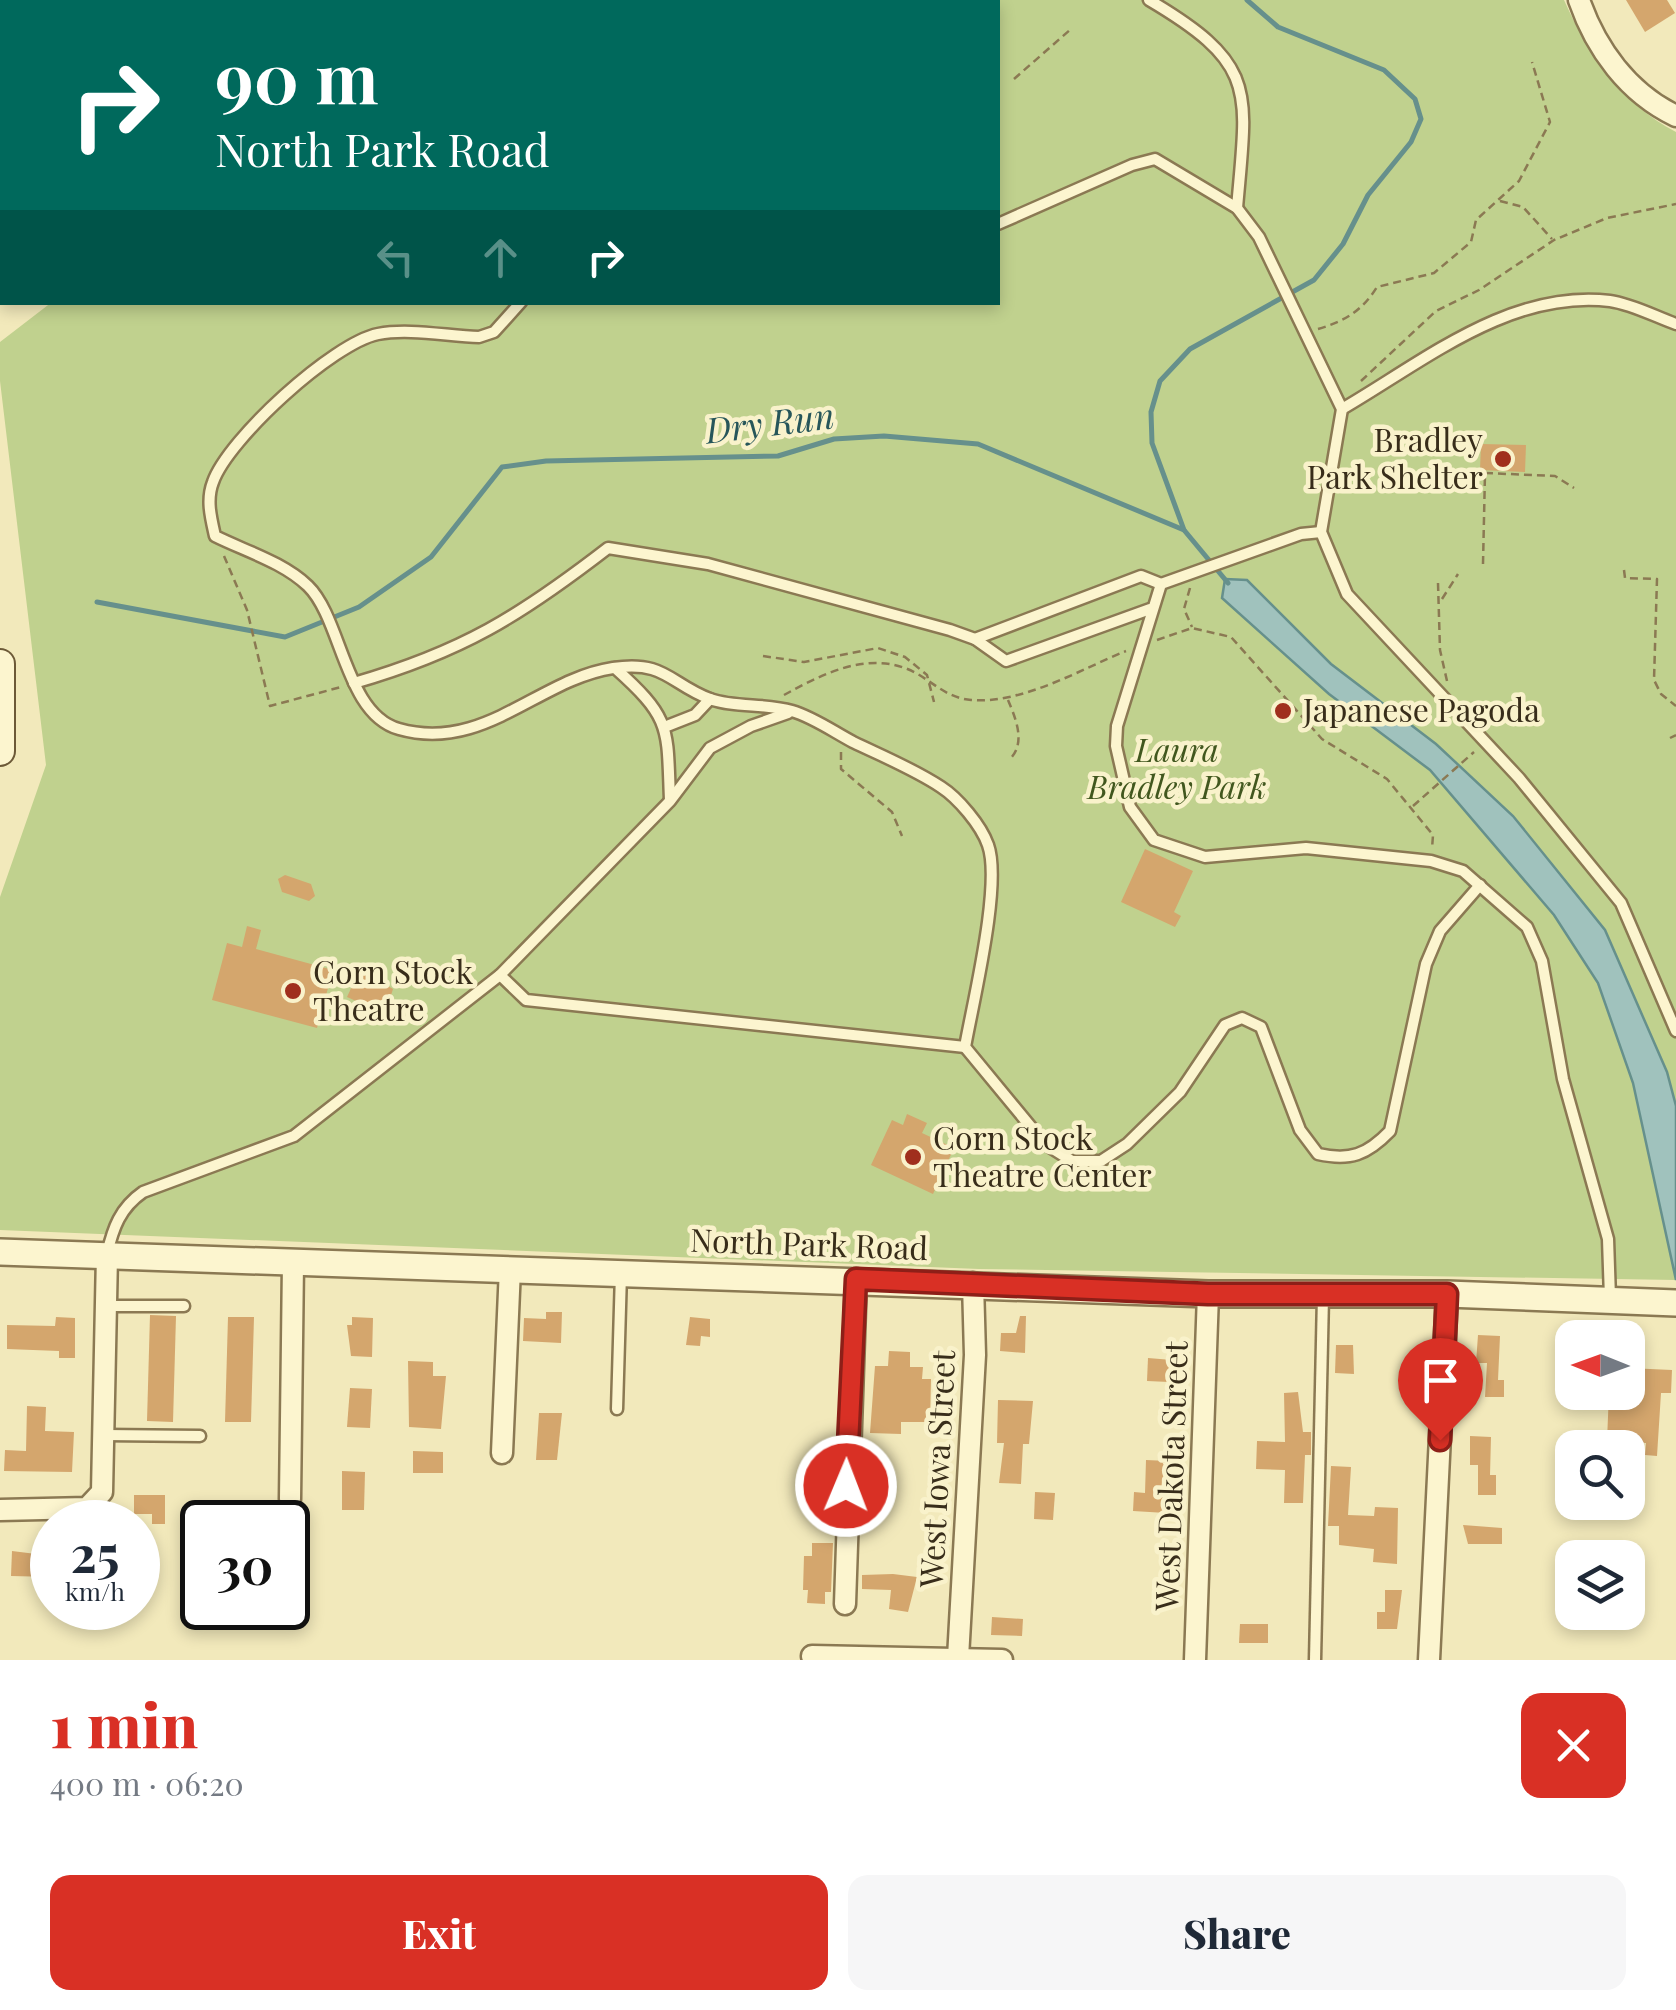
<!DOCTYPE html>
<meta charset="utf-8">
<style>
:root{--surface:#fff;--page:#f6f6f7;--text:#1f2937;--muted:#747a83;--accent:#d93025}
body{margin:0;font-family:"Playfair Display",serif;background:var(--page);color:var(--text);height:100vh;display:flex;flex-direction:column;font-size:38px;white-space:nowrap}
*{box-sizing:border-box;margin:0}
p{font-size:32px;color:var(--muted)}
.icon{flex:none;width:55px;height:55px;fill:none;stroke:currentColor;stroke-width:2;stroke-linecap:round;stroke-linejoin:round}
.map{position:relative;height:1660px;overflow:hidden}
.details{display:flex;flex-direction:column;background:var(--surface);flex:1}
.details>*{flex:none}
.hud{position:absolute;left:0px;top:0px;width:1000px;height:305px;box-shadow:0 5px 15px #0003;background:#00695c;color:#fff;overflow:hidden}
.needle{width:65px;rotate:271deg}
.buttons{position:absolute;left:1555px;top:1320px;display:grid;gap:20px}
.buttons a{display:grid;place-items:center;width:90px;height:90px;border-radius:20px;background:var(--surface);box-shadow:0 5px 15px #0003;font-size:50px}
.speed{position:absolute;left:30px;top:1500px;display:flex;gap:20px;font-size:50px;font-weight:700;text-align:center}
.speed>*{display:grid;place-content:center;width:130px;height:130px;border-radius:50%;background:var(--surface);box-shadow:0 5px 15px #0003;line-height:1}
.speed small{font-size:25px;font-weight:400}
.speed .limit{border:5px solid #111;border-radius:15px;background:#fff;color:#111}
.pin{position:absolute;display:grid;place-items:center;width:85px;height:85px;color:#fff;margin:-102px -42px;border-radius:50% 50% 50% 0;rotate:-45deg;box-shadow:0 0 10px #0007}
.pin .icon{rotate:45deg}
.me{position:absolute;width:110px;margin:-55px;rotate:1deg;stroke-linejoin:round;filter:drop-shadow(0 0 8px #0008)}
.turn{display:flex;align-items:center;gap:35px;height:210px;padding:0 50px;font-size:45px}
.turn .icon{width:130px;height:130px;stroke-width:2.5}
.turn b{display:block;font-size:70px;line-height:85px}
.lanes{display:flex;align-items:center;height:95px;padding:0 50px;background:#0003;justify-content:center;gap:50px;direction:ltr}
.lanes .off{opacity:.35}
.round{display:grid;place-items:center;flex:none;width:105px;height:105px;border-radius:20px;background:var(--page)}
.headline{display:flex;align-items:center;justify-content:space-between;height:170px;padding:0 50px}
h1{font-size:60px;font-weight:800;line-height:75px;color:var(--accent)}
.primary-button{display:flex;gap:20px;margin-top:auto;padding:20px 50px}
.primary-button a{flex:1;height:115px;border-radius:20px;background:var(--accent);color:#fff;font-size:40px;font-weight:800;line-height:115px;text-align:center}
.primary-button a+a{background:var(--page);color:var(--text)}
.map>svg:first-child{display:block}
</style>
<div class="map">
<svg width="1676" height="1660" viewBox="0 0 1676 1660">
<rect width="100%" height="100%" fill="#f2e9bb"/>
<path fill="#c0d18e" d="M417 0H1564C1588 54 1622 104 1676 132V1280L979 1269 0 1230V897L46 765 0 381V342L52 302H998V2H415Z"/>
<path fill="#a0c2bd" stroke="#66908c" stroke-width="2.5" d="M1225 579 1247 580 1331 664 1436 744 1513 816 1605 930 1667 1072 1676 1106V1280L1633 1083 1598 983 1554 915 1430 770 1329 694 1222 598Z"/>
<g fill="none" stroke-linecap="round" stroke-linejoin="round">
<g stroke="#66908c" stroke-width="5">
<path d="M1184 530 1152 443 1151 412 1160 381 1190 349 1314 280 1343 244 1368 195 1411 142 1421 119 1415 99 1384 70 1278 27 1247 0"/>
<path d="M97 602 285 637 359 607 431 557 502 467 546 461 778 456 834 439 884 436 978 444 1184 530 1228 583"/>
</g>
</g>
<g fill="#d4a66d">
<path d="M1626 0H1667L1675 13 1645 32Z"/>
<path d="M1481 444 1526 445 1525 472 1480 470Z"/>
<path d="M1145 849 1193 871 1174 912 1181 916 1175 927 1121 902Z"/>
<path d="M285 875 311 884 315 896 309 901 282 892 278 879Z"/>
<path d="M247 926 261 930 256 949 333 970 317 1028 212 1000 227 943 242 947Z"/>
<path d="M360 969 393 989 385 1014 347 997Z"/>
<path d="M907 1114 927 1123 922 1133 954 1148 933 1194 871 1165 892 1120 903 1125Z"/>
<path d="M546 1312H562L561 1343 523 1341 524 1318 546 1319Z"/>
<path d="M150 1315 176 1316 173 1422 147 1421Z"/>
<path d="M1020 1316H1026L1025 1353 1000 1351 1001 1333H1016Z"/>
<path d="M56 1317 75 1318V1358H59V1351L7 1349V1325L55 1326Z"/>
<path d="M228 1317H254L251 1422H225Z"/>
<path d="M352 1317 373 1318 372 1357 351 1356 347 1325H352Z"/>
<path d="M690 1317 710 1319V1337L701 1336 700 1346 686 1345Z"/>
<path d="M1478 1335 1500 1336 1498 1380H1504V1397H1485L1487 1363H1476Z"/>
<path d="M1336 1345H1353L1354 1374 1335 1373Z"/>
<path d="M889 1351 910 1352V1367H923L922 1379H931L930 1422H901V1434L870 1433 875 1366H888Z"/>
<path d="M1148 1358 1172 1360 1169 1382 1147 1381Z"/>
<path d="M408 1361 433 1362V1376H446L441 1429 409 1427Z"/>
<path d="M1628 1368 1672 1370 1671 1393H1661L1657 1456 1645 1455 1646 1443 1607 1441 1609 1392H1628Z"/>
<path d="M350 1388 372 1389 370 1428 347 1427Z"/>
<path d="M1298 1392 1303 1432H1311V1455H1305L1303 1503H1284L1285 1470 1256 1469 1257 1441 1285 1442 1284 1393Z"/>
<path d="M998 1400 1033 1401 1029 1444H1023L1021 1484 999 1483 1004 1443H997Z"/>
<path d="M27 1406 46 1407 45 1431 74 1432 72 1472 4 1471 5 1450 26 1451Z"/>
<path d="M539 1413H562L557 1460H536Z"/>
<path d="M1470 1436 1491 1437 1490 1475H1496V1495H1478V1465H1470Z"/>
<path d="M413 1451 443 1452V1473H413Z"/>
<path d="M1146 1460 1168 1461 1166 1513 1133 1511 1134 1492 1145 1493Z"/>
<path d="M1331 1466 1351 1467 1348 1515 1374 1516 1375 1507 1398 1508 1397 1564 1373 1562 1374 1549 1339 1545V1526H1328Z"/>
<path d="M342 1471 365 1472 364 1510H342Z"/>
<path d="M1035 1492 1055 1493 1053 1520 1034 1519Z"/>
<path d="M134 1495H165V1524H152V1514H134Z"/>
<path d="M1463 1525 1502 1528V1544H1468Z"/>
<path d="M812 1543H833L831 1592H825V1604L807 1603 808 1590H803L804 1556H812Z"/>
<path d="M12 1551 52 1556V1577L11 1576Z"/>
<path d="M893 1574 917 1577 908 1612 889 1609 891 1590 862 1589V1575Z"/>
<path d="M1385 1590H1402L1397 1629H1377V1612H1385Z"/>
<path d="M992 1617 1023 1619 1022 1636 991 1635Z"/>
<path d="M1240 1624H1268V1643H1239Z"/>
</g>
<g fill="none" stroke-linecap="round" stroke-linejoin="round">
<defs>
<g id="service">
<path d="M798 0 805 2"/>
<path d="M1149 0C1259 65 1247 90 1237 208"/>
<path d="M998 224 1132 165 1155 159 1237 208 1259 237 1342 409 1321 532 1347 594 1519 778 1621 903 1676 1031"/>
<path d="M521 302 494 332 479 337C447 336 409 328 378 334 333 343 228 439 213 482 206 500 211 518 215 536 245 551 283 562 308 586 342 619 345 714 399 729 483 753 539 679 613 668 665 660 670 684 710 699 735 708 766 703 792 711 813 717 834 732 853 742 882 756 914 769 941 787 958 798 981 825 988 845 1002 884 973 1002 965 1047L1045 1144 1072 1161H1101L1127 1144 1180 1092 1225 1025 1242 1018 1261 1027 1300 1130 1318 1154C1350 1161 1367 1155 1390 1131L1426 964 1440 931 1480 885"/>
<path d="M1342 409C1423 362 1510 289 1610 301 1632 304 1656 317 1676 324"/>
<path d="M1321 532 1301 534 1161 584 1117 726 1116 746 1130 807 1154 840 1205 857 1306 848 1431 861 1463 871 1527 927 1542 961 1563 1079 1608 1239 1610 1298"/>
<path d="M975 639 1141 576 1161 584"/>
<path d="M615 668C672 719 667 727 670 800"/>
<path d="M354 683C462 652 520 616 608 548L708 564 950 630 975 639 1006 661 1150 609"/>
<path d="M667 726 695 715 710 699"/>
<path d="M500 975 526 1000 965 1047"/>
<path d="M107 1254C113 1228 120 1208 143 1192L294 1136 500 975 670 801 710 748 751 726 788 713"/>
<path d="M107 1306H184"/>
<path d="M617 1409 621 1273"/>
<path d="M105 1435 200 1436"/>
<path d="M1315 1660 1323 1296"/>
</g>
<g id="minor">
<path d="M1579 0C1596 49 1628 93 1676 116"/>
<path d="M502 1453 510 1268"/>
<path d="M290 1499 293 1263"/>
<path d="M0 1510 87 1508 102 1492 107 1255"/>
<path d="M845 1604 856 1279"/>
<path d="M812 1656 1002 1660"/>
<path d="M958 1658 975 1355 973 1283"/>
<path d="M1195 1660 1208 1294"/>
<path d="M1429 1660 1447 1294"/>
</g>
<path id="tertiary" d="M0 1252 1208 1294H1447L1676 1303"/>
<path id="secondary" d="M0 664V751"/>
<g id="motorway">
<path d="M282 2 284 0"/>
<path d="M363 2 366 0"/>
<path d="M0 218 2 216"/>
<path d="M0 275 2 274"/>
</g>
</defs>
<use href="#service" stroke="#8b7953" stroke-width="15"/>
<use href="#minor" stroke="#8b7953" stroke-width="25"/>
<use href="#tertiary" stroke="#8b7953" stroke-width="30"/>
<use href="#secondary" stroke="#6c5937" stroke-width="32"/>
<use href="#motorway" stroke="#584528" stroke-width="40"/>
<g stroke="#8b7953" stroke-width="2.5" stroke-dasharray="8 5" stroke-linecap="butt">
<path d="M1014 79 1071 29"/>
<path d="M1500 201 1523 207 1552 239"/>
<path d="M1318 329C1345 321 1362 311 1377 287L1434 273 1471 242 1476 220 1519 181 1550 122 1532 62"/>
<path d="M1361 381 1436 311 1479 290 1554 240 1607 218 1676 204"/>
<path d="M224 556 247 610 270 706 341 687"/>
<path d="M1483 564 1485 473 1555 476 1574 488"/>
<path d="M1624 570 1625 578 1657 579 1654 680 1661 694 1676 706"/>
<path d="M1438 583 1440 650 1447 681"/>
<path d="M1190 588 1184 609 1192 627"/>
<path d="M1442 599 1458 574"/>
<path d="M1157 640 1192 628 1231 637 1322 739 1387 779 1433 835 1432 849"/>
<path d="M763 656 804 662 878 648 905 657 927 675 934 702"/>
<path d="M784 695C824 673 871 649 916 673 935 684 948 698 971 700 1023 704 1079 670 1126 651"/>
<path d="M1008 700C1016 719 1026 743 1010 759"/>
<path d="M1670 738 1676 735"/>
<path d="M841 752V769L892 812 902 836"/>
<path d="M1413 806 1474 752"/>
</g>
<use href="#service" stroke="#fcf5cf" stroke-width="10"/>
<use href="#minor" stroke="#fcf5cf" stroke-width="20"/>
<use href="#tertiary" stroke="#fcf5cf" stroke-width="25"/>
<use href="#secondary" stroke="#fcf5cf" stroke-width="28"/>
<use href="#motorway" stroke="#ecb941" stroke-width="35"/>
</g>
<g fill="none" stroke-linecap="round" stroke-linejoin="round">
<defs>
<path id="route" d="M846 1486 856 1279 1208 1294H1447L1440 1440"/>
</defs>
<use href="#route" stroke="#8d1f18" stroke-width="25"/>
<use href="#route" stroke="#d93025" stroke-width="18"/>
</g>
<g fill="#a02f1d" stroke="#f9f2cb" stroke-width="4">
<circle cx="1503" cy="459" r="10"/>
<circle cx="1283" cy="711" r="10"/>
<circle cx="293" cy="991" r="10"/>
<circle cx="913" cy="1157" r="10"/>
</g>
<g text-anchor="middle" stroke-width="9" stroke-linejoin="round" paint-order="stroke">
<g font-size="32" fill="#382d1a" stroke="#f9f2cb" text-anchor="start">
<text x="1483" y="452" text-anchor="end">Bradley<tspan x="1483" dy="37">Park Shelter</tspan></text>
<text x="1303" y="722">Japanese Pagoda</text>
<text x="313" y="984">Corn Stock<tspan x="313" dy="37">Theatre</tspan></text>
<text x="933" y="1150">Corn Stock<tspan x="933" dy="37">Theatre Center</tspan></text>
</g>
<g font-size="32" font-style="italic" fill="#41571e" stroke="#f9f2cb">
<text x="1177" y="762">Laura<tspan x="1177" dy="37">Bradley Park</tspan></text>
</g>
<g font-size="32" fill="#382d1a" stroke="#f9f2cb">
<text transform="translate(809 1245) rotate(2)" y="11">North Park Road</text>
<text transform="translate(938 1469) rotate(-87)" y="11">West Iowa Street</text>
<text transform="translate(1172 1476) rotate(-88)" y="11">West Dakota Street</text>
</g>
<g font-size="35" font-style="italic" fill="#27565a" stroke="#f9f2cb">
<text transform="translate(770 424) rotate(-7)" y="12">Dry Run</text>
</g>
</g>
</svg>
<div class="buttons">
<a><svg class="needle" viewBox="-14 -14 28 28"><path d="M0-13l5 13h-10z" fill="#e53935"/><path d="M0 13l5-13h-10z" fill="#747a83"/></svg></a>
<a><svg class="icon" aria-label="search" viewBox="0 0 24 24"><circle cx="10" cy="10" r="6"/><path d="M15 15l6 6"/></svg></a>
<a><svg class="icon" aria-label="layers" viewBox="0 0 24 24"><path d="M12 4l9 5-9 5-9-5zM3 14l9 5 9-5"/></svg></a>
</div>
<div class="speed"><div>25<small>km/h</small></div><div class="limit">30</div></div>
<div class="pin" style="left:1440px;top:1440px;background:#d93025"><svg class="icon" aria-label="arrive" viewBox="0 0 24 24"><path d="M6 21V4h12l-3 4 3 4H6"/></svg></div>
<svg class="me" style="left:846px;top:1486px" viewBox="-20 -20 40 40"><circle r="17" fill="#d93025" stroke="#fff" stroke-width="3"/><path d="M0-11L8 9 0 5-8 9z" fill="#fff"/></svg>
<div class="hud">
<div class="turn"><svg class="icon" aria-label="right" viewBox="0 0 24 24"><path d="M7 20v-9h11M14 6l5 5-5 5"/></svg><div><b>90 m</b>North Park Road</div></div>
<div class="lanes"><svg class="icon off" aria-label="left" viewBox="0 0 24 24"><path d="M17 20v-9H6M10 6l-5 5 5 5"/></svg><svg class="icon off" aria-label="ahead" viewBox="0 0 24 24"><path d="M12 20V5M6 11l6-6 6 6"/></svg><svg class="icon" aria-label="right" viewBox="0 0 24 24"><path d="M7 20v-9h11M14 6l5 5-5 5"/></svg></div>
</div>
</div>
<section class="details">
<div class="headline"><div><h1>1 min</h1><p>400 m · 06:20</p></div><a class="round" style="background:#d93025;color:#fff"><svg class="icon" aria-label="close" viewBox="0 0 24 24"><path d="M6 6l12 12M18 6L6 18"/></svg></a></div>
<div class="primary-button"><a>Exit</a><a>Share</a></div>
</section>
